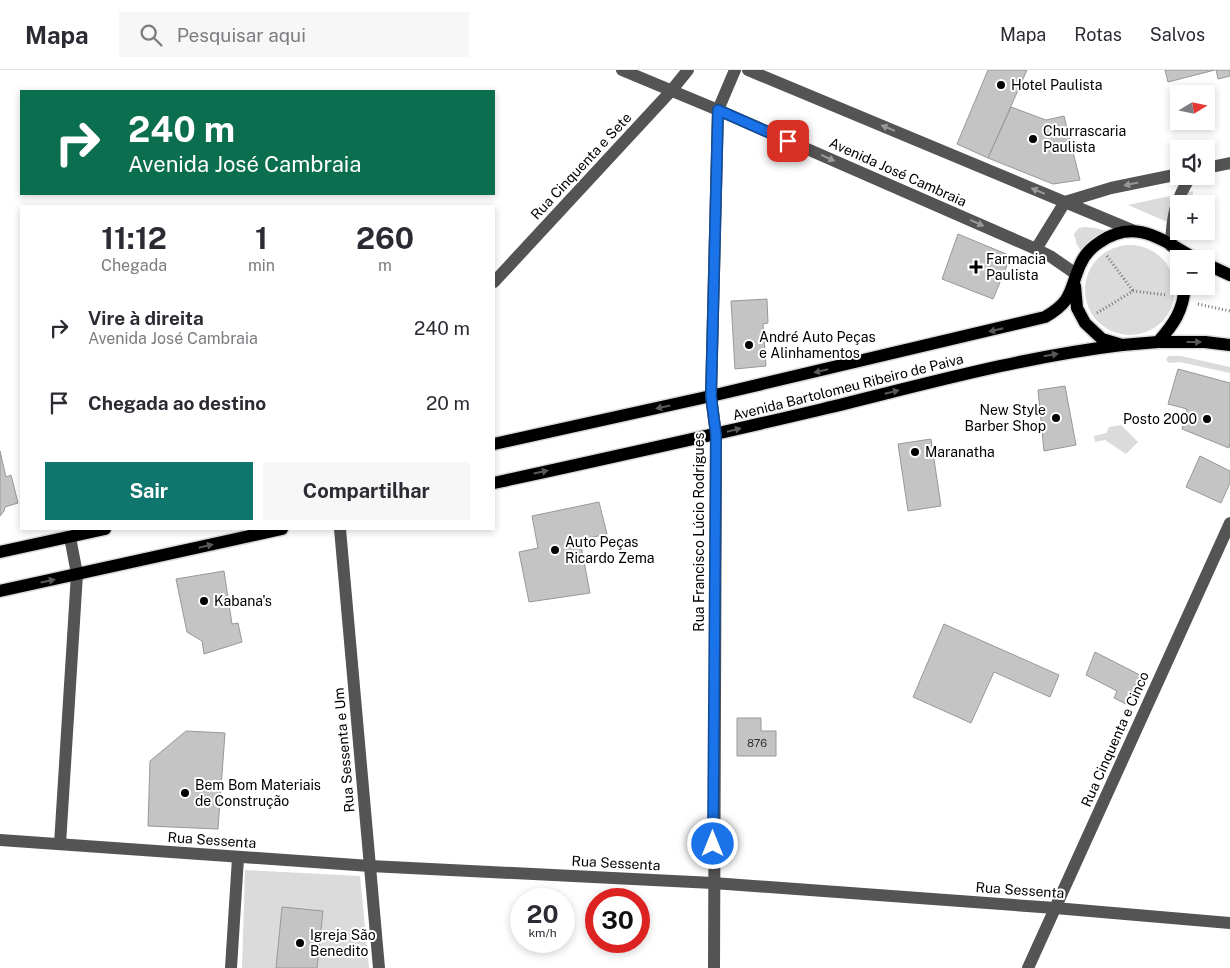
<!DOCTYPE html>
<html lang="pt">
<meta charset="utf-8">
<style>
:root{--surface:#fff;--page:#f7f7f7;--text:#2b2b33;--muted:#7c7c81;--line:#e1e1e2;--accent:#0f766e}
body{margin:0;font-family:"Public Sans",sans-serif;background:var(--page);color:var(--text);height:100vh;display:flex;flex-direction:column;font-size:19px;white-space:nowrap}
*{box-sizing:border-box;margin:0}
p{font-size:16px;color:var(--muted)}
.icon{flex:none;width:28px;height:28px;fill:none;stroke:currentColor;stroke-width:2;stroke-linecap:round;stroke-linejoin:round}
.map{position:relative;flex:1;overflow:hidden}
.drawer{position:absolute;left:20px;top:135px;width:475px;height:325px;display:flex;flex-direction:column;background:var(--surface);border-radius:0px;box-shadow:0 2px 8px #0003}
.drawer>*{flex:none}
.banner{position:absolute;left:20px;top:20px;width:475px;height:105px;border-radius:0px;box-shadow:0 2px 8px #0003;background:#0b6e4f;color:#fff;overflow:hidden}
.needle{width:32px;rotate:80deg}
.controls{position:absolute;left:1170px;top:15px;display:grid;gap:10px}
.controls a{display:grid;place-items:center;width:45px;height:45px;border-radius:0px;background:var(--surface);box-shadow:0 2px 8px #0003;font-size:25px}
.speed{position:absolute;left:510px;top:818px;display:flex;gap:10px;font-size:25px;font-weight:700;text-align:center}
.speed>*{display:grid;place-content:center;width:65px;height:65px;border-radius:50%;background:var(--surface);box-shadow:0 2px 8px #0003;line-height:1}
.speed small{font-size:12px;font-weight:400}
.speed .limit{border:8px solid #d22;background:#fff;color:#111}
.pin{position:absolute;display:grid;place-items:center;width:42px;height:42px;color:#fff;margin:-21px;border-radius:10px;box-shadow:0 2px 8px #0006}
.me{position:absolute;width:55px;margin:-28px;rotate:0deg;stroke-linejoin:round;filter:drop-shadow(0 0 4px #0008)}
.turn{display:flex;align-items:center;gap:18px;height:105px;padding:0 25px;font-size:22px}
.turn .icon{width:65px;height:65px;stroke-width:2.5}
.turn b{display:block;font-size:35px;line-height:42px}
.eta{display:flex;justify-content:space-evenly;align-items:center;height:85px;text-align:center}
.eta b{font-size:30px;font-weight:700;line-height:35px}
.primary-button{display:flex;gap:10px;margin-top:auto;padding:10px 25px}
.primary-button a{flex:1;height:58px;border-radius:0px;background:var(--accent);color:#fff;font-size:20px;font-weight:700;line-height:58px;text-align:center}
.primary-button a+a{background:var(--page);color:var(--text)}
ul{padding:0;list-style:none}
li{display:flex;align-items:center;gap:15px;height:75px;padding:0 25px}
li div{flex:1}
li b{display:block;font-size:19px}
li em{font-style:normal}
header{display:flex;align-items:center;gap:30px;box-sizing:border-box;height:70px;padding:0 25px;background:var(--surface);border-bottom:1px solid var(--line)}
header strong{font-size:24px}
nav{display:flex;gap:28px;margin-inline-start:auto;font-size:18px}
.search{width:350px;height:45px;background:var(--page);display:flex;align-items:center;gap:12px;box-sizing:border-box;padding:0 18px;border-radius:0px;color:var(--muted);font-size:19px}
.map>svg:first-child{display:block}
</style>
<header>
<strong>Mapa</strong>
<div class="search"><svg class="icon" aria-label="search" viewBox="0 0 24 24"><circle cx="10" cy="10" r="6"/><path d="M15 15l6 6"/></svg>Pesquisar aqui</div>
<nav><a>Mapa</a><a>Rotas</a><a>Salvos</a></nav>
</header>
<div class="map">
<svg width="1230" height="898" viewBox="0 0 1230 898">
<rect width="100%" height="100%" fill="#fff"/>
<g fill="#dbdbdb">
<path d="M1193 121 1192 134H1179V157L1128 135Z"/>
<path d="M1085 157 1095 158 1106 161 1095 167 1082 182 1077 175 1074 164 1079 158Z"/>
<circle cx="1130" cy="220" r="45"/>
<path d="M1168 286H1181L1230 297V303L1180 292 1169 293 1166 290Z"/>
<path d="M1121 355 1138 372 1126 384 1105 370 1095 372 1094 366 1106 363 1109 357Z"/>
<path d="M245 800 360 806 369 898H242Z"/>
</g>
<g fill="#c4c4c4" stroke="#989898">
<path d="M988 0H1027L988 88 957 74Z"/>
<path d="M1165 0H1215L1168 12Z"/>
<path d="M1216 0H1230V6L1218 9Z"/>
<path d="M1011 37 1046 50 1064 46 1080 110 1053 114 988 88Z"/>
<path d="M958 164 1011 186 993 229 942 209Z"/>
<path d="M767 229 768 253 763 254 766 296 735 299 731 231Z"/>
<path d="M1178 299 1230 313V373L1229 378 1182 359 1187 339 1168 334Z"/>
<path d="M1065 316 1076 375 1044 381 1038 320Z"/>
<path d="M931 369 941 436 908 441 898 374Z"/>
<path d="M0 381 6 407 11 405 18 433 5 437 4 441 0 446Z"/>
<path d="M1200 386 1230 401V413L1221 433 1186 417Z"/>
<path d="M599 432 607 464 580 470 590 523 529 532 519 482 538 478 532 446Z"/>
<path d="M224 501 232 554 238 553 242 572 204 584 202 571 187 562 176 509Z"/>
<path d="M944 554 1059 605 1050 627 994 602 971 653 913 627Z"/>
<path d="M1095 582 1140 605 1126 634 1114 628 1117 621 1086 605Z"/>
<path d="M737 648H761V661H776V686H737Z"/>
<path d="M186 661 225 663 218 759 148 756 150 691Z"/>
<path d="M282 837 323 841 317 898H276Z"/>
</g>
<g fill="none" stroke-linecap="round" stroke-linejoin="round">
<defs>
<g id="major">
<path d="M1206 194 1230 205"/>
<path d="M1075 216 1077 238 1085 253 1102 269 1122 275 1158 272C1174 254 1183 241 1185 216"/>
<path d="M1158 272H1205L1230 275"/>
<path d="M494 374 711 326 1045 247C1073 231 1069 221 1080 195 1084 185 1092 177 1100 172 1136 147 1163 171 1196 189"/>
<path d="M494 413C604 389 713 365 823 339 922 315 1021 287 1122 275"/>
<path d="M0 482 105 459"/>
<path d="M0 521 282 459"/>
</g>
</defs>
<use href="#major" stroke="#dbdbdb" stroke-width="15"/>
<g stroke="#767676" stroke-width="3" stroke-dasharray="1 2.5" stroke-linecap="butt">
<path d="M1107 186 1133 221"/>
<path d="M1198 234 1230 241"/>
<path d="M1097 243 1133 221 1167 225"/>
</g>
<g stroke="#545454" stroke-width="12">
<path d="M622 0 718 40 1036 179 1050 186 1076 204"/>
<path d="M748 0 1132 160"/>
<path d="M1206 98 1230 93"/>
<path d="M1171 176C1172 147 1175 130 1191 106"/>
<path d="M1036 179 1065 132 1111 118 1179 104"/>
<path d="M494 212 671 21 688 0"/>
<path d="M340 459 379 898"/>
<path d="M0 770 370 796 713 813 1055 838 1230 853"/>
<path d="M60 774 77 504 70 467"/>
<path d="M231 898 238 788"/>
<path d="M714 898 716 365 711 326 718 40 735 0"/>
<path d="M1028 898 1230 453"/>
</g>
<use href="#major" stroke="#000" stroke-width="12"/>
</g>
<defs><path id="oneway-solid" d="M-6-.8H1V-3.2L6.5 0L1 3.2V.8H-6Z" transform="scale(1.25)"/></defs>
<g fill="#989898">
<use href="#oneway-solid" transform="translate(888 58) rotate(-157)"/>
<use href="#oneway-solid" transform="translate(828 88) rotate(24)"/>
<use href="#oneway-solid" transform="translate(1131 114) rotate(168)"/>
<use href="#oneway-solid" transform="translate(1038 121) rotate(-157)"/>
<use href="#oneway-solid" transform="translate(977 153) rotate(24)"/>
</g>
<g fill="#595959">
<use href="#oneway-solid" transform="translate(996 260) rotate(167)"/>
<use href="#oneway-solid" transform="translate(1194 272)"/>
<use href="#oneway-solid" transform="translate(1051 285) rotate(-10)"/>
<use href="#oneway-solid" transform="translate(821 301) rotate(167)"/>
<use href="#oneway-solid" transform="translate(892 322) rotate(-14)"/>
<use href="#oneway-solid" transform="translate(663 337) rotate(168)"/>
<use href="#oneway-solid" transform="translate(734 360) rotate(-14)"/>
<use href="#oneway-solid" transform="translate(541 402) rotate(-12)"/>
<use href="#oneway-solid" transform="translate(206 476) rotate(-13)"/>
<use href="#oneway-solid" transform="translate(48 511) rotate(-12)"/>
</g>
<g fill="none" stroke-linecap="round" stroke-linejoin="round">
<defs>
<path id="route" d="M713 774 716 365 711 326 718 40 788 71"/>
</defs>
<use href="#route" stroke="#114b97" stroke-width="12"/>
<use href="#route" stroke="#1a73e8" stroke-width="9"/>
</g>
<g fill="#000" stroke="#fff" stroke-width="2">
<circle cx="1001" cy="15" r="5"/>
<circle cx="1033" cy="69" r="5"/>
<path d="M973.5 189.5h5v5h5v5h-5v5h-5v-5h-5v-5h5z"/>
<circle cx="749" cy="275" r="5"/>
<circle cx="1056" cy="348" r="5"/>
<circle cx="1207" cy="349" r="5"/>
<circle cx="915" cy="382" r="5"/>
<circle cx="555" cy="480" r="5"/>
<circle cx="204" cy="531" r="5"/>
<circle cx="185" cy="723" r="5"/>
<circle cx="300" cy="873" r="5"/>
</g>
<g text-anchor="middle" stroke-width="4" stroke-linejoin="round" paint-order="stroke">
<g font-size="11" fill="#313131">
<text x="757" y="677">876</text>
</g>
<g font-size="14" fill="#000" stroke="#fff" text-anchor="start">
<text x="1011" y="20">Hotel Paulista</text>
<text x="1043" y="66">Churrascaria<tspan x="1043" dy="16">Paulista</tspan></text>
<text x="986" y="194">Farmacia<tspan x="986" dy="16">Paulista</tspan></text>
<text x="759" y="272">André Auto Peças<tspan x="759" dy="16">e Alinhamentos</tspan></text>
<text x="1046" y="345" text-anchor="end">New Style<tspan x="1046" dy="16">Barber Shop</tspan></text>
<text x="1197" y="354" text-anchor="end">Posto 2000</text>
<text x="925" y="387">Maranatha</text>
<text x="565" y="477">Auto Peças<tspan x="565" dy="16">Ricardo Zema</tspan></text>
<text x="214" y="536">Kabana's</text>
<text x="195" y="720">Bem Bom Materiais<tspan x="195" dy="16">de Construção</tspan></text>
<text x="310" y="870">Igreja São<tspan x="310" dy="16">Benedito</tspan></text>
</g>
<g font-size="14" fill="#000" stroke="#fff">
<text transform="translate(581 96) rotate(-47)" y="5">Rua Cinquenta e Sete</text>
<text transform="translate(898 102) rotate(24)" y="5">Avenida José Cambraia</text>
<text transform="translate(848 317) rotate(-14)" y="5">Avenida Bartolomeu Ribeiro de Paiva</text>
<text transform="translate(699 462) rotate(-90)" y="5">Rua Francisco Lúcio Rodrigues</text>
<text transform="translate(1115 669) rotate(-66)" y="5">Rua Cinquenta e Cinco</text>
<text transform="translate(344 680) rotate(-95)" y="5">Rua Sessenta e Um</text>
<text transform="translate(212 770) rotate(4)" y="5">Rua Sessenta</text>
<text transform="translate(616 793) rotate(3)" y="5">Rua Sessenta</text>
<text transform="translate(1020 820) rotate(4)" y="5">Rua Sessenta</text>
</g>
</g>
</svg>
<div class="controls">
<a><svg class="needle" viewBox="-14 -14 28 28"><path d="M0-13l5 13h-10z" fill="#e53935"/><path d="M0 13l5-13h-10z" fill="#7c7c81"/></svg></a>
<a><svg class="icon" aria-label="sound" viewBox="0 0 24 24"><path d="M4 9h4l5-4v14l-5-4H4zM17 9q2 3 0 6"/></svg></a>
<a>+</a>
<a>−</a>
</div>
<div class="speed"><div>20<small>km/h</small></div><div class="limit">30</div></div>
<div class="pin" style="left:788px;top:71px;background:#d93025"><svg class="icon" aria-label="arrive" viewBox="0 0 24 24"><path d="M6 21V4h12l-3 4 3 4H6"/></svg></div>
<svg class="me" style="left:713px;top:774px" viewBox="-20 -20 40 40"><circle r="17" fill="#1a73e8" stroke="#fff" stroke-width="3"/><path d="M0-11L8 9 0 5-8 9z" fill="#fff"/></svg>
<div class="banner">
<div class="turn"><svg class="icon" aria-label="right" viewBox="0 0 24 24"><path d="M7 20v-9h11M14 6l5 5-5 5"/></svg><div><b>240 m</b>Avenida José Cambraia</div></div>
</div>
<section class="drawer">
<div class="eta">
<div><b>11:12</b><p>Chegada</p></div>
<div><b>1</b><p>min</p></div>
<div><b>260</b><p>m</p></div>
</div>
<ul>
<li><svg class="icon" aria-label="right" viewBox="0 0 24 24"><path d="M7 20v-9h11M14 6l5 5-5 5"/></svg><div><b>Vire à direita</b><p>Avenida José Cambraia</p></div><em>240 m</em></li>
<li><svg class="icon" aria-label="arrive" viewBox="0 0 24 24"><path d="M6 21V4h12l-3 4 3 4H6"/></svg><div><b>Chegada ao destino</b></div><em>20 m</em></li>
</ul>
<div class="primary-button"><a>Sair</a><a>Compartilhar</a></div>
</section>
</div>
